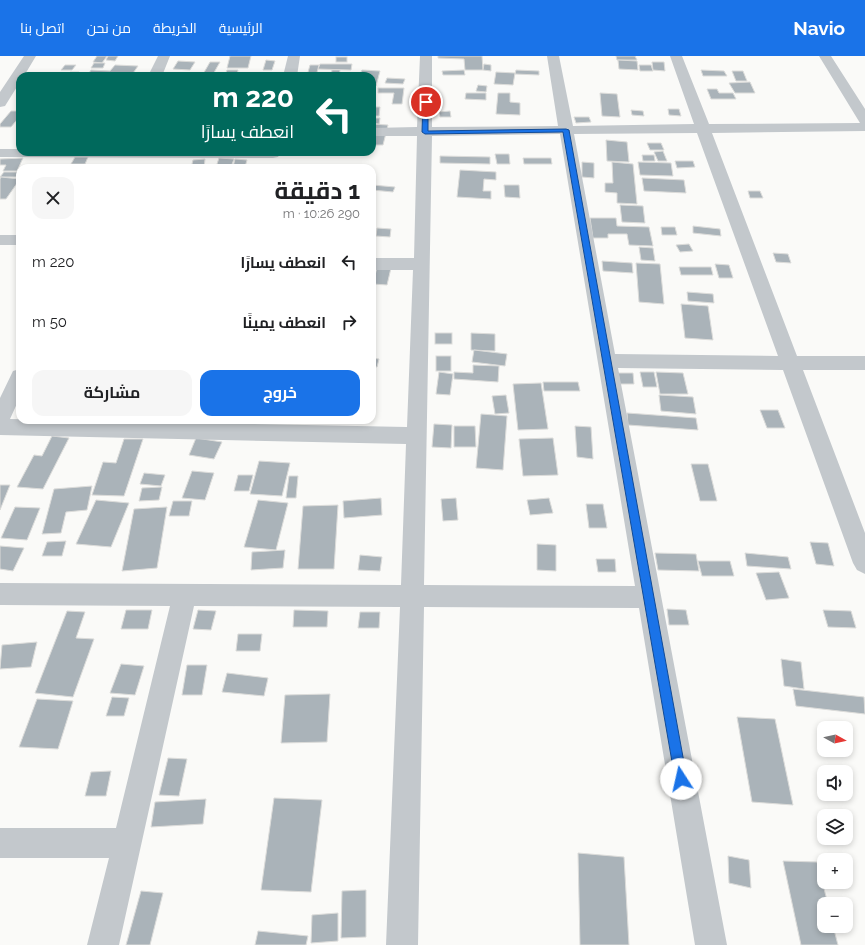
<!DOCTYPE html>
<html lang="ar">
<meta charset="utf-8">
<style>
:root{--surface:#fff;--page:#f6f6f6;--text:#202124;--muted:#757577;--accent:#1a73e8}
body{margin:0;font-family:Raleway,Cairo,sans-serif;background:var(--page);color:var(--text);direction:rtl;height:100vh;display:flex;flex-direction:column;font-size:15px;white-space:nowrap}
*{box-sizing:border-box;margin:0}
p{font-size:13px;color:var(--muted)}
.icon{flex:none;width:22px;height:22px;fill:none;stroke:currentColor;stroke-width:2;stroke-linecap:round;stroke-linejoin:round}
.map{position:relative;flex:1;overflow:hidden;direction:ltr}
.panel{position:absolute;left:16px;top:108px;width:360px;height:260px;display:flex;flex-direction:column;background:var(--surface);border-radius:12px;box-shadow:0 2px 6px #0003;direction:rtl}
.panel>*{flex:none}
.banner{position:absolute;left:16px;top:16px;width:360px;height:84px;border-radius:12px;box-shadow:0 2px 6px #0003;direction:rtl;background:#00695c;color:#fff;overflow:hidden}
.needle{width:26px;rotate:98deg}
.fabs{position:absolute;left:817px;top:665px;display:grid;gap:8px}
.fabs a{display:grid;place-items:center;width:36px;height:36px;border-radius:8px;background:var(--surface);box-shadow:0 2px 6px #0003;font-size:20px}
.pin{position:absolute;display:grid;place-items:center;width:34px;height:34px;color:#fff;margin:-17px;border:2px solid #fff;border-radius:50%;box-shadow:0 1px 4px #0007}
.me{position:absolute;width:44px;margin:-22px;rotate:350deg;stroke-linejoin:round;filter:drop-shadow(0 0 3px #0008)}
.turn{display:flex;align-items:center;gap:14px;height:84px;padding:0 16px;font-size:18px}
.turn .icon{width:52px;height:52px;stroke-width:2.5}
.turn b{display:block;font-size:28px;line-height:34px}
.round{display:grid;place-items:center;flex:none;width:42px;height:42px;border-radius:12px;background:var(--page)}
.headline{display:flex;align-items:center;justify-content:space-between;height:68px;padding:0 16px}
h1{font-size:24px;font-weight:700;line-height:30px}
.primary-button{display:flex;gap:8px;margin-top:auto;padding:8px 16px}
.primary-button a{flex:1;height:46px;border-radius:12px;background:var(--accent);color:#fff;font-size:16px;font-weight:700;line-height:46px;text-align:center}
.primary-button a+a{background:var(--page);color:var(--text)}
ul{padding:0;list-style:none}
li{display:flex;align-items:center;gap:12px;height:60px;padding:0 16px}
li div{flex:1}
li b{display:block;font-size:15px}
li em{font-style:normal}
header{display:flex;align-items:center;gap:24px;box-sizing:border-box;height:56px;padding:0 20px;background:var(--accent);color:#fff}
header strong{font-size:19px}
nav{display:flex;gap:22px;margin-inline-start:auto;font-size:14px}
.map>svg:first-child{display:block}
</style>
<header>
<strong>Navio</strong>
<nav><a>الرئيسية</a><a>الخريطة</a><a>من نحن</a><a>اتصل بنا</a></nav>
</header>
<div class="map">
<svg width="865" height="889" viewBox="0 0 865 889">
<rect width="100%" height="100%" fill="#fafaf8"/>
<g fill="#aab3b9" stroke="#dcdcda">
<path d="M97 0H107L102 7 93 6Z"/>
<path d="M108 0H118L115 5 106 4Z"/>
<path d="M230 0H251L248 12H227Z"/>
<path d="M438 0H482L483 14H465L464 3 438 2Z"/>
<path d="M616 0H635L637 4H617Z"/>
<rect x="336" y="1" width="11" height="5"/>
<path d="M266 4 275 5 272 14H263Z"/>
<path d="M618 4 637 5 638 14 619 13Z"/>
<path d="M178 5 195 6 190 14 173 13Z"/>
<path d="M210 6H220L212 20H202Z"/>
<path d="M652 6H664L665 15 653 14Z"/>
<path d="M94 7H105L103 12H91Z"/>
<path d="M320 8H352L351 14 318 13Z"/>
<path d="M484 8 491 9V15L483 14Z"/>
<path d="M65 9H76L72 14H61Z"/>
<path d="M115 9 138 10 131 20H87L91 14 110 15Z"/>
<path d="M310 9H319L316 20H307Z"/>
<path d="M639 9H651L653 15H640Z"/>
<path d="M227 14H238L237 19H225Z"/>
<path d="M332 14H340L339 20H331Z"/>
<path d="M362 14 380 15 376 30H372V20H359Z"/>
<path d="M464 14 465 19H443L442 15Z"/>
<path d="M516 14 539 15V19L515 18Z"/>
<path d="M701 14 724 15 727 20H703Z"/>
<path d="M732 15H743L747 25H736Z"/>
<path d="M70 16H79L76 20H67Z"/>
<path d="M496 16 515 17 513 29 494 28Z"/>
<path d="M387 22 405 23 403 28 385 27Z"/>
<path d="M750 26 755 37H735L729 27Z"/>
<path d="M478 29 487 30 486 36 476 35Z"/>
<path d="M378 32H404L402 48H392L394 37H378Z"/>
<path d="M707 33H717L719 37H733L736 43H711Z"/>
<path d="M466 37H486V44L465 43Z"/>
<path d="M498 37H510V46L520 47V59L496 58Z"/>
<path d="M600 37 617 38 620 61 602 60Z"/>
<path d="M372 51H380L379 60H372Z"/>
<path d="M668 53H679L681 60 669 59Z"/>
<path d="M631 54 643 55 644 60 632 59Z"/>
<path d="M11 55H20V60L11 71H0V68Z"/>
<path d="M450 55 451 61H440L439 56Z"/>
<path d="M574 61H589L591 66 576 67Z"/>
<path d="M372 62H380L379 68 372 67Z"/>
<path d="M372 68 388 69 383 89H372Z"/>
<path d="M606 84 627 86 629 106 607 105Z"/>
<path d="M647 87H661L664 94H650Z"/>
<path d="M663 95 667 105H658L654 96Z"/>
<path d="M495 98H509L510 108H497Z"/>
<path d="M642 99H654L655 105H643Z"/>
<path d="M440 100 490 101V108L440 107Z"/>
<path d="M75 101H88L85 108H71Z"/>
<path d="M23 102 17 115H3L6 109H0V103Z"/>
<path d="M219 102 234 103 231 111H216Z"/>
<path d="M523 102H551L552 108H524Z"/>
<path d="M205 103 204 112H191L193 104Z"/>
<path d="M235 103 247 104 245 111H233Z"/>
<path d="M675 105H693L695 111 677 112Z"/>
<path d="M582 106 594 107V122L582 121Z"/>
<path d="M612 106 633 108 637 148 617 147V137L605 136V127H613Z"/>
<path d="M638 106 671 107 673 120 640 119Z"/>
<path d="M460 114 496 116V124L484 123 483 135H491V143L457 141Z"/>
<path d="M4 116H19L16 121H0Z"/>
<path d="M1 121 20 123 6 143H0V123Z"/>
<path d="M642 122 684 124 686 137 644 135Z"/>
<path d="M372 129 395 131 393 136 372 134Z"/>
<path d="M504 129H519L520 142 505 141Z"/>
<path d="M748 135H760L763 142H750Z"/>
<path d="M620 149 643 150 645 167 622 166Z"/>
<path d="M590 162H616L617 170 649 171 653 190 629 189 627 178H608V182H593Z"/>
<path d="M693 170 720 173 721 180 693 177Z"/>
<path d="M661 171H675L677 179H662Z"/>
<path d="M377 172 391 173 390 181 376 180Z"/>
<path d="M689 188 693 195 680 196 676 189Z"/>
<path d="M639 191 653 192 655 205 641 204Z"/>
<path d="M773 197 788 198 791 207 776 206Z"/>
<path d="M602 205 632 207 633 217 603 215Z"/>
<path d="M636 207 660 208 664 248 639 246Z"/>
<path d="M715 208 729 209 733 222H719Z"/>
<path d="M377 211 391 212 387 229 373 228Z"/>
<path d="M679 211H711L713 219H681Z"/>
<path d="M687 236 713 238 714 247 688 245Z"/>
<path d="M681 248 708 250 713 284 685 282Z"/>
<rect x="435" y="277" width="17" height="11"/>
<path d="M471 277 495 278V295L471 294Z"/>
<path d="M474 294 507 298 505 310 472 306Z"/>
<rect x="436" y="300" width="15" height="15"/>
<path d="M372 302 379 303 377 311H372Z"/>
<path d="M473 309 499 310 498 326 454 323V316L473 317Z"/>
<path d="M439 316 453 318 450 339 436 338Z"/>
<path d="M640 316H654L657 331H643Z"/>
<path d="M656 316 683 317 688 338H660Z"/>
<path d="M618 317H633L634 328H620Z"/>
<path d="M543 326H578L580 335H544Z"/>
<path d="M541 327 548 373 518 374 513 328Z"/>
<path d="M506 339 509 357 495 358 492 340Z"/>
<path d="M659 339 693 341 696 358 661 355Z"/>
<path d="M760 354H778L785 372H767Z"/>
<path d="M627 357 696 362 698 374 628 369Z"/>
<path d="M481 358 507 360 503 414 476 412Z"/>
<path d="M434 368 452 369 451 392 432 391Z"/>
<path d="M454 370H475L476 391H454Z"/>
<path d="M575 370 591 371 593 403 577 401Z"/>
<path d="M52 380 69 382 43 433 17 431 34 399 42 400Z"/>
<path d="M196 382 222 386 214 403 189 399Z"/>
<path d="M553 382 558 419 523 420 519 383Z"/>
<path d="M124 383H143L124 440 92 439 103 406 116 407Z"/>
<path d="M259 405 290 407 282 440 250 438Z"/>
<path d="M691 408H708L717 445H700Z"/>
<path d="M192 415 214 417 205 444 182 442Z"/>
<path d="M144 417 165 419 161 430 140 428Z"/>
<path d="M238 419H253L249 435H234Z"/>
<path d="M289 420H298L296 442H286Z"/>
<path d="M0 429H10L0 454Z"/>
<path d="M92 430 87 454 66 456 61 477 42 478 54 433Z"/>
<path d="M162 431 159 444 139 445 142 432Z"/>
<path d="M381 442 382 459 344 462 343 445Z"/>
<path d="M456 442 458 464 443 465 441 443Z"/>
<path d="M549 442 553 457 530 459 527 444Z"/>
<path d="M96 444 129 447 111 491 76 488Z"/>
<path d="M258 444 288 447 276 494 244 491Z"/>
<path d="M173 445H192L189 460H169Z"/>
<path d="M586 448H603L607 472H589Z"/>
<path d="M338 449 334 513H298L303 450Z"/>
<path d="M15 451 40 452 27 484 1 482Z"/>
<path d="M167 451 157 512 122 515 134 453Z"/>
<path d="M66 485 62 500H42L47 486Z"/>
<path d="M810 486 828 487 834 510 816 508Z"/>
<path d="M537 488 556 489V515L537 514Z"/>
<path d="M0 490 24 492 13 515 0 513Z"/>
<path d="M285 494 283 512 251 514 252 496Z"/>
<path d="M655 497 696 498 699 515 658 514Z"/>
<path d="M745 497 788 501 791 513 747 510Z"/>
<path d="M360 499 382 501 380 515 358 514Z"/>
<path d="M596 503H615L616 516H598Z"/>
<path d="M698 505H730L734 520H702Z"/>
<path d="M779 516 789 542 766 544 756 517Z"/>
<path d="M667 553 686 554 689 569H669Z"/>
<path d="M126 554H152L148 573H121Z"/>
<path d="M198 554 216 555 211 574 193 573Z"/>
<path d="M294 554 328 555 327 571H293Z"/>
<path d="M823 554 851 555 856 572 828 571Z"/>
<path d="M67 555 85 556 76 582 94 583 73 641 35 637Z"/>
<path d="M360 556H380L379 572H358Z"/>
<path d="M238 578H262L260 595H236Z"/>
<path d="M37 586 31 611 0 613 2 589Z"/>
<path d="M781 603 801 606 804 633 784 630Z"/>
<path d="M121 608 144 610 135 639 110 637Z"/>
<path d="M187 609H207L202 639H182Z"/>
<path d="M227 617 268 622 264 640 222 636Z"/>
<path d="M793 633 864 641 865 658 796 650Z"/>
<path d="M330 638 327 686 281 687 285 639Z"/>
<path d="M112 641 129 642 124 660H106Z"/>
<path d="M37 643 73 645 58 693 19 691Z"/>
<path d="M737 661 775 663 793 749 752 746Z"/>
<path d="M168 702 187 703 179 740 159 739Z"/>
<path d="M111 715 106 740H85L91 716Z"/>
<path d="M274 742 322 744 311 836 261 834Z"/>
<path d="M206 743 203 768 151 771 155 746Z"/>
<path d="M578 797 624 801 629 889H580Z"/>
<path d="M728 800 749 804 751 832 729 827Z"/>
<path d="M783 805 817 806 828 848H824V870H833L838 889H801Z"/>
<path d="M366 834V881L341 882 342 835Z"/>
<path d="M141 835 163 837 150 889H126Z"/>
<path d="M338 857V885L311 887 312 859Z"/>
<path d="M258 875 308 880 306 889H255Z"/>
</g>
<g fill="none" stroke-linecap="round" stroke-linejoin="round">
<g fill="#c3c8cc" fill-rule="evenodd">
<path d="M24 0H36L24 20H20V26L5 50 0 51V36Z"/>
<path d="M158 0H170L162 20H148Z"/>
<path d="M288 0H300L297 20H283Z"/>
<path d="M420 0H432V71L558 70 547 0H559L573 70 694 68 670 0H682L709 68 860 67 819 0H831L865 53V75L712 77 797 300H865V314H803L865 477V518L857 514 853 507 783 314 618 312 727 889H695L639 552 424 551 418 889H386L400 551 194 550 119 889H87L109 802H0V772H116L170 550 0 549V527L401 529 406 388 0 379V342L13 315 20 313V341L10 363 407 371 413 214H372V202H414L417 80H372V72L417 71ZM697 77 778 300 615 298 574 78ZM560 78 635 530 424 529 432 80Z"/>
<path d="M0 93H20V96H279L280 98 278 101 273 102 0 101Z"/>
<rect x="0" y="179" width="20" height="10"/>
</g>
</g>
<path fill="#1a73e8" stroke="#114b97" d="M423 45 428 46V75L566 73 569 74 687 723 685 727 681 728 677 727 675 723 563 76 425 78 422 76Z"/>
</svg>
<div class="fabs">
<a><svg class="needle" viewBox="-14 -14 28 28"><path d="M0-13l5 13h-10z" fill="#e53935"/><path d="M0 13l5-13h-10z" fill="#757577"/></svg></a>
<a><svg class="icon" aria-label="sound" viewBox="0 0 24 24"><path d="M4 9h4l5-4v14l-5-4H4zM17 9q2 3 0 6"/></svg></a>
<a><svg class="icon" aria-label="layers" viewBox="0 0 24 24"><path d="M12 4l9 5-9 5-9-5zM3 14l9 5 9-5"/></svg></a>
<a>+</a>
<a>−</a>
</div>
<div class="pin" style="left:426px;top:46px;background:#d93025"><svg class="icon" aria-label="arrive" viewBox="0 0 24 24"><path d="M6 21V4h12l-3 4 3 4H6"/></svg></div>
<svg class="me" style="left:681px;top:723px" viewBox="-20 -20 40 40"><circle r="19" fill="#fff"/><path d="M0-13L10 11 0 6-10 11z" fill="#1a73e8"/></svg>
<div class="banner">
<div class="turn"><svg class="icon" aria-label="left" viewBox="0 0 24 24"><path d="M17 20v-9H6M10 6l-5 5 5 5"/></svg><div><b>220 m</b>انعطف يسارًا</div></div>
</div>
<section class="panel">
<div class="headline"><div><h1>1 دقيقة</h1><p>290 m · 10:26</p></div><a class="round"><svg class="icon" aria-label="close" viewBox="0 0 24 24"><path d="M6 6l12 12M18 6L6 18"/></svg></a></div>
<ul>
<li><svg class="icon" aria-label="left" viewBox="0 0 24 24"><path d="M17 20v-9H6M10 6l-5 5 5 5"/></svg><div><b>انعطف يسارًا</b></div><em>220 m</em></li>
<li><svg class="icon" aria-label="right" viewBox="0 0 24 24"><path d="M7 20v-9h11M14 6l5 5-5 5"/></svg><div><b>انعطف يمينًا</b></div><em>50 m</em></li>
</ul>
<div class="primary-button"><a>خروج</a><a>مشاركة</a></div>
</section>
</div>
